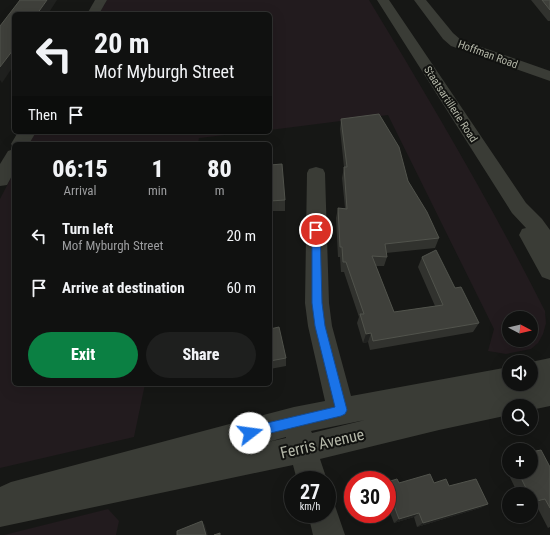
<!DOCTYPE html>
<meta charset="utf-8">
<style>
:root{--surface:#101110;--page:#1e1f1e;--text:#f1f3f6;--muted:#9c9d9f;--line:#303130;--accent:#0b8043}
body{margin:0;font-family:"Roboto Condensed",sans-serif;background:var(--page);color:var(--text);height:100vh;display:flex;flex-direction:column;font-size:15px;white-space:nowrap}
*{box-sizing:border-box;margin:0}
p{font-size:13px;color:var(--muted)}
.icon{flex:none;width:22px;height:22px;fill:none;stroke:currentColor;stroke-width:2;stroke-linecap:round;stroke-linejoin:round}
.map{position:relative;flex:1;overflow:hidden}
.drawer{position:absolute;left:12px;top:142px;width:260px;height:244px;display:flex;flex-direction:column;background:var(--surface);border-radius:6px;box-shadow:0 4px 16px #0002,0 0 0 1px var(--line)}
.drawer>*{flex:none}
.top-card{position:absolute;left:12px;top:12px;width:260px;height:122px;border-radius:6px;box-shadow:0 4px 16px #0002,0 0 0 1px var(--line);background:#101110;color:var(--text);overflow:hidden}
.needle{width:26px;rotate:97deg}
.tools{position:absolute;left:502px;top:311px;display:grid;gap:8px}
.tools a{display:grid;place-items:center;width:36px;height:36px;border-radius:50%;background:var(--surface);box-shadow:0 4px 16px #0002,0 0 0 1px var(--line);font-size:20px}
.speed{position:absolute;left:284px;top:471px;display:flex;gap:8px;font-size:20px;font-weight:700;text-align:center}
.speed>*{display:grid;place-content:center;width:52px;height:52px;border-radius:50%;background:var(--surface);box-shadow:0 4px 16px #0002,0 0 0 1px var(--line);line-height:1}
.speed small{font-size:10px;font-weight:400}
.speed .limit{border:6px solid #d22;background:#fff;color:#111}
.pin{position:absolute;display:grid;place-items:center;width:34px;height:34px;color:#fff;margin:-17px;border:2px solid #fff;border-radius:50%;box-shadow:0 1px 4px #0007}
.me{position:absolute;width:44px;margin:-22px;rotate:75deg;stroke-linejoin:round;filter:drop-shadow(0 0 3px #0008)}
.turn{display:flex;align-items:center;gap:14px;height:84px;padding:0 16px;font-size:18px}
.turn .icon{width:52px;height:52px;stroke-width:2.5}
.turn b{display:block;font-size:28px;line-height:34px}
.then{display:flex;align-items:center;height:38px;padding:0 16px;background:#0003;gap:8px;font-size:15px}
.eta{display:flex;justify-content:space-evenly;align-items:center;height:68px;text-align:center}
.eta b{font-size:24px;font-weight:800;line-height:28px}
.cta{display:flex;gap:8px;margin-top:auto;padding:8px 16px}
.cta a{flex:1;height:46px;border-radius:24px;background:var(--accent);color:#fff;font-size:16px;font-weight:800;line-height:46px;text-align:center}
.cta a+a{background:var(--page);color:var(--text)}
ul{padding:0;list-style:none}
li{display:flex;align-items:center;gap:12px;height:52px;padding:0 16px}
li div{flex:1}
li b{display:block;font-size:15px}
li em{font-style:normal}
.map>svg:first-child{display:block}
</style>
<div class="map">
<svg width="550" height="535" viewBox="0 0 550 535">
<rect width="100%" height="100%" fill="#161715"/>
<g fill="#221b1e" fill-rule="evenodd">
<path d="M107 0H369C431 102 491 204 545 311L546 323 543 334 538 343 531 349 506 354 488 351 494 329 388 115 270 130V14H99ZM509 318H531V340H509Z"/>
<path d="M35 132H250L199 138 198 144H29Z"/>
<path d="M14 172V384H145L134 437 0 468V199Z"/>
<path d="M108 509 119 521 116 535H4Z"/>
</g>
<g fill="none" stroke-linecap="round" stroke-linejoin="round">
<g fill="#3a3c36" fill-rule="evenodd">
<path d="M95 0H107L99 14H87Z"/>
<path d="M414 0H426L453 33 461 40 550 71V81L451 46 443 39Z"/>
<path d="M18 132H36L29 144H14V148L11 144Z"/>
<path d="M14 149V172L7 185 0 186V164L8 151Z"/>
<path d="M316 167 323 169 325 173 329 303 332 326 351 396 509 367V384H520L519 386 531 384V362L550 358V406L531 410V406H509V415L439 430 320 459 327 480H297L293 465 0 527V487L11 482 294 407 325 401 308 326 305 303 307 173 309 169ZM365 420 312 433 311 431ZM286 437V438L268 442Z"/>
<path d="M327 500 334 503 345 535H313L308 514H327Z"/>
</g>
<path fill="#3a3c36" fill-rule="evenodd" d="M377 0H389L526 203 542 219 550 230V280L542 277 519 235 522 229 526 228 512 213Z"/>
</g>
<g fill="#31322e">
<path d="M531 0H550V21H548Z"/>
<path d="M341 119 408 181 439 238 435 248 386 253 387 257 384 266H376L394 312 435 306 418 267 422 257 455 288 479 323 473 332 370 350 368 342 363 343 357 323 359 317 344 272H341L340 257H338L336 218 338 208H345L342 178 344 167 340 129Z"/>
<path d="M270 165 285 200V211H270Z"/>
<path d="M270 258 272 259 271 287H270Z"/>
<path d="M270 329 286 358V366L270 369Z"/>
<path d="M509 459V472H531L550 467V527L548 528 535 503 531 504V494H518L503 463Z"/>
<path d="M399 483H434L449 486 488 504 480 508 417 527 414 517 394 523 388 507Z"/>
</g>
<g fill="#20211f">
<path d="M47 0H57L48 14H37Z"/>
<path d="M14 46V65L2 83 0 80V67Z"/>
<path d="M272 259V268L271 287V277Z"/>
<path d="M371 333 368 342 363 343 366 334Z"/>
<path d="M545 499 535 503 531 504V503L533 502Z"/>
<path d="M393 503 388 507H387V504Z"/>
<path d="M488 504 480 508 417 527 423 523Z"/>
<path d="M419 513 414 517 394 523 399 519Z"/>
<path d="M202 521 205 525 208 535H206Z"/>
</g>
<g fill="#3f403b" stroke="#51534c">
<path d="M20 0H47L37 14H14V46L11 50H13L0 67V26Z"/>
<path d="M542 0H550V10Z"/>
<path d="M379 114 399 147 408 181 427 212 439 238 385 244 387 257 372 256 394 312 443 305 422 257 436 250 455 288 461 287 479 323 373 341 371 333 366 334 360 314H364L346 262H343L342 247H340L338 208 347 209 344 167H347L341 119Z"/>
<path d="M282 164 285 200 270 201V165Z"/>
<path d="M270 258 272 259 271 277H270Z"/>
<path d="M279 327 286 358 270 361V329Z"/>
<path d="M541 450 550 467V508L545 499 533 502 531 497V494H529L518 472H531V452Z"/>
<path d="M430 474 434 483 446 479 449 486 476 479 488 504 423 523 419 513 399 519 393 503 387 504V482L397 479 399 483Z"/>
<path d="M202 521 206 535H177V531Z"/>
<path d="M220 533V535H214Z"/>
</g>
<path fill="#1a73e8" stroke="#114b97" d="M316 227 320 230 322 303 325 326 347 410 345 414 341 416 250 438 246 437 244 433 246 429 250 427 335 407 315 326 312 303V230Z"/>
<g text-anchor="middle" stroke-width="4" stroke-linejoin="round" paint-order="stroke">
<g font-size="11" fill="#b4b7a8" stroke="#111210">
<text transform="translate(488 54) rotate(20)" y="4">Hoffman Road</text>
<text transform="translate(451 104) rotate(57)" y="4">Staatsartillerie Road</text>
</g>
<g font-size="16" fill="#b4b7a8" stroke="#111210">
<text transform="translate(322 443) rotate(-13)" y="6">Ferris Avenue</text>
</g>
</g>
</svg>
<div class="tools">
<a><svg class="needle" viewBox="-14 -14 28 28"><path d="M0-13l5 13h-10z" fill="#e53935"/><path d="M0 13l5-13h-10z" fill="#9c9d9f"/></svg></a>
<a><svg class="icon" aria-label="sound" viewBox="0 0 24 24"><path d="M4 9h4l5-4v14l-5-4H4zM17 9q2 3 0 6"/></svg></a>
<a><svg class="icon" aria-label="search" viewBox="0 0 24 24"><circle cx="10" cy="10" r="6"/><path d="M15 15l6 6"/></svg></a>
<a>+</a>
<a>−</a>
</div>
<div class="speed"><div>27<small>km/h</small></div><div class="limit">30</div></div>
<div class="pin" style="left:316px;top:230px;background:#d93025"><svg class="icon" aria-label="arrive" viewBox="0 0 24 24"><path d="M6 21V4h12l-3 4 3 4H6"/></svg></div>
<svg class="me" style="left:250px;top:433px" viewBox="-20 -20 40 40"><circle r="19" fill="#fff"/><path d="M0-13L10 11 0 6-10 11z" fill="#1a73e8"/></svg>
<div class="top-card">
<div class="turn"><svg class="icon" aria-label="left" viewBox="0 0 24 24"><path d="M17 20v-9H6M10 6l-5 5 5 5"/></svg><div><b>20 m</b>Mof Myburgh Street</div></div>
<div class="then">Then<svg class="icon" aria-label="arrive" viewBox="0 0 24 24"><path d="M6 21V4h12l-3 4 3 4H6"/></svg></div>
</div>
<section class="drawer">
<div class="eta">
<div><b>06:15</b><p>Arrival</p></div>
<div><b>1</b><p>min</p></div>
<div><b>80</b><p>m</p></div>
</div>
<ul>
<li><svg class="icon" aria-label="left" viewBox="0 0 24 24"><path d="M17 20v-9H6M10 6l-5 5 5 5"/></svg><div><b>Turn left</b><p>Mof Myburgh Street</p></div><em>20 m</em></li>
<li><svg class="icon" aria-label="arrive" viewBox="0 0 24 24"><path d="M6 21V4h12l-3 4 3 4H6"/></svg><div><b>Arrive at destination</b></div><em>60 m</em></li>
</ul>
<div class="cta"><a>Exit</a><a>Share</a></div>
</section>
</div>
